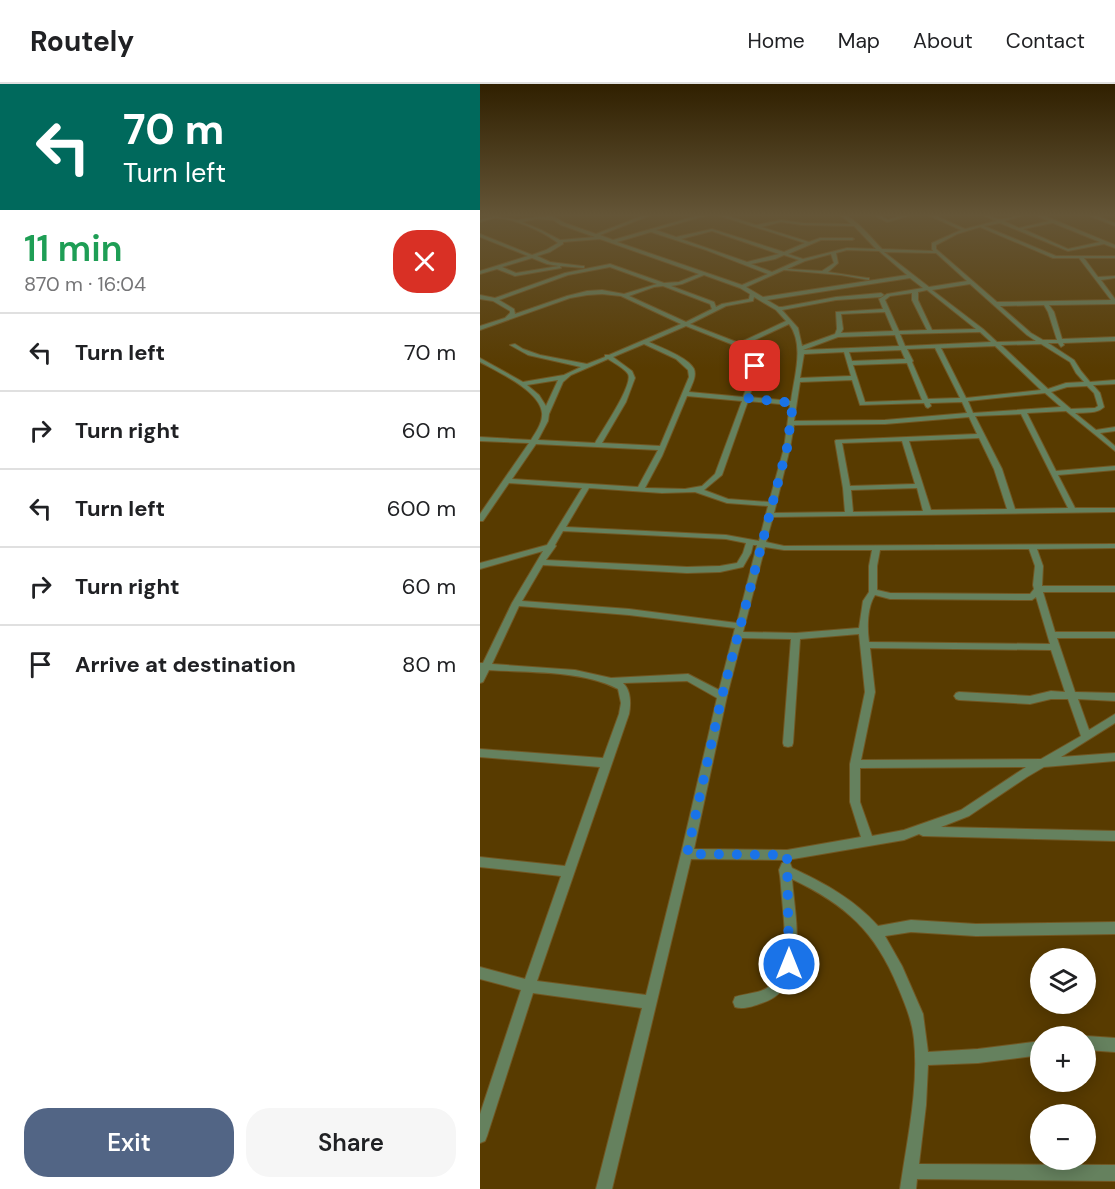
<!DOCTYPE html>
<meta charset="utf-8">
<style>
:root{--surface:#fff;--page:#f6f6f6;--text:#202124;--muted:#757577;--line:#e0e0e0;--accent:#526585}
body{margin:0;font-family:"DM Sans",sans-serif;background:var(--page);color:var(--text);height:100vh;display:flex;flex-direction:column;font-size:22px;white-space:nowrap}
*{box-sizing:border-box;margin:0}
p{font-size:20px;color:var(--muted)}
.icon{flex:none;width:33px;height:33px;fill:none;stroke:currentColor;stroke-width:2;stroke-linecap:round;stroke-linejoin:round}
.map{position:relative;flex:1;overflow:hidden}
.sheet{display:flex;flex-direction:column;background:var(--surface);width:480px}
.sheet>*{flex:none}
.banner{background:#00695c;color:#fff;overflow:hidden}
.controls{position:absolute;left:550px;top:864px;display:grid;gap:12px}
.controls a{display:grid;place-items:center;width:66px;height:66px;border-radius:50%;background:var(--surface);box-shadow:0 3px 15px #0003;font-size:30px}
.pin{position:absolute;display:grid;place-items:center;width:51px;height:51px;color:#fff;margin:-26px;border-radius:12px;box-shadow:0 3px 9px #0006}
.me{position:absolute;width:66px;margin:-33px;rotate:0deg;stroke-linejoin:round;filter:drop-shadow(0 0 4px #0008)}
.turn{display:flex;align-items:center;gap:21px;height:126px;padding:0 24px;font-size:27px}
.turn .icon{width:78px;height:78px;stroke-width:2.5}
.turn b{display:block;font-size:42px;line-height:51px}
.round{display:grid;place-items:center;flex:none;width:63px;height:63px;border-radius:24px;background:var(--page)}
.headline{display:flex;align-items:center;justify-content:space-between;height:102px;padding:0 24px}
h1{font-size:36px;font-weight:600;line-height:45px;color:#1e9e55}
.primary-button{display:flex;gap:12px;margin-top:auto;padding:12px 24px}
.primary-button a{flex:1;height:69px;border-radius:24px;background:var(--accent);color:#fff;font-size:24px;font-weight:600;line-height:69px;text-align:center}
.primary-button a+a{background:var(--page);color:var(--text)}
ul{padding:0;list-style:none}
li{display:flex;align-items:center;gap:18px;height:78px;padding:0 24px;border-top:2px solid var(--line)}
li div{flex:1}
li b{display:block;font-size:22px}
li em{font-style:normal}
header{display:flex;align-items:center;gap:36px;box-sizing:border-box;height:84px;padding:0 30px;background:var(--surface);border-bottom:2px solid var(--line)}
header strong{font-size:28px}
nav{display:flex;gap:33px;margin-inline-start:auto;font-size:21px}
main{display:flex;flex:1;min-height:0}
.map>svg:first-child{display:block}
</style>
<header>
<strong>Routely</strong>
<nav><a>Home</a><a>Map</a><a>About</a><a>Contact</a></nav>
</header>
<main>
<section class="sheet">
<div class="banner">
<div class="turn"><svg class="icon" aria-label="left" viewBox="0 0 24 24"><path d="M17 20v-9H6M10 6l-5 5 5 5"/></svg><div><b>70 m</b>Turn left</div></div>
</div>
<div class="headline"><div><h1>11 min</h1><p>870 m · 16:04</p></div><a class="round" style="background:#d93025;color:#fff"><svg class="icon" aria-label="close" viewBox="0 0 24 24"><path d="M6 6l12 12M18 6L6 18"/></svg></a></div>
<ul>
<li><svg class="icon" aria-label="left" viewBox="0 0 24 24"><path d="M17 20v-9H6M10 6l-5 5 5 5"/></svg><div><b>Turn left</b></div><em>70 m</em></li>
<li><svg class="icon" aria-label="right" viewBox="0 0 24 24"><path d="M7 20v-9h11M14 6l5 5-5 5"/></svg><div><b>Turn right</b></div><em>60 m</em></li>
<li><svg class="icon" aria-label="left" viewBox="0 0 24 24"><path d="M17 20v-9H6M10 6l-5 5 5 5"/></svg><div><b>Turn left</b></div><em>600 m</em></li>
<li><svg class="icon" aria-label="right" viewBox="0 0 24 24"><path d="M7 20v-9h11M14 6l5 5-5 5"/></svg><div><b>Turn right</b></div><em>60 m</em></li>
<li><svg class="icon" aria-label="arrive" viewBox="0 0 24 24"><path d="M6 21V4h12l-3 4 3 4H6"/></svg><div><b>Arrive at destination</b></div><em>80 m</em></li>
</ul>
<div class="primary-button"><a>Exit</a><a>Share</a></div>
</section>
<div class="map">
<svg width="635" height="1105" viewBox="0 0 635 1105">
<rect width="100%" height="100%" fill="#583b00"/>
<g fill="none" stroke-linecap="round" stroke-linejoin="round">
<defs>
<g id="minor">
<path d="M63 130H69L85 139 116 150 167 130H174L120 151 133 156 223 130H231L176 146 196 153 232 145 304 168 325 159 234 130H242L276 141 301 136 323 139 371 140 359 130C373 130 392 155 402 165L453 167 452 165V159L481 146 446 130H452L485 145 516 137 501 130C509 130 515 136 522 135 530 135 539 130 548 130L524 137 539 144 569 137 553 130H560L635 161V164L624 160 588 167 520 139 504 142 576 172H635V174H604L618 193 635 192V194L621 196 635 215V220L569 221 574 228 582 255 635 253V257L583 259 584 261 581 263 578 259H568L594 276 601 287 610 298 635 296V300L613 301 620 309 624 323C617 330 606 328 595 329L616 346 635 343V347L620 349 635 362V367L586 327 547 329 576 387 635 382V386L578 391 595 424H635V428L293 433 286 458 304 462 635 460V464L557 465 563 482 562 502H635V508H563L575 548H635V554H577L595 608 635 609V617L598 615 609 646 635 630V639L581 673 635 669V677L564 683 547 693 489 732 461 743 635 747V757L443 752 439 750 424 756 307 776 211 775 132 1105H116L162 924 53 909 7 1052 5 1057 0 1059V1030L41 906 0 895V883L45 895 81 792 0 783V773L85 782 120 683 0 673V665L123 674 139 630 141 619 138 605C101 586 50 589 9 586L3 598 0 599V579H3L32 519 63 467 0 485V479L67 461 102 404 29 399 3 437H0V430L49 359 0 357V353L51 356C56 348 63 338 62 329 60 307 18 288 0 278V274L43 298 84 291 101 283 48 271 30 261 35 260 43 265 60 271 107 280 125 273V271H129L201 240 141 212 122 210 107 211 90 214 0 246V242L25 234 30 229V227L13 217 0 215V211L15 214 85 189 130 180 184 199 199 198 219 190 120 155 83 158V160L70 168 57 172 70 178 102 182H104V184L80 182 81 184 35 192 17 185 0 190V187L48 172 0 153V150L52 171 66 166 78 159C64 148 32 133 14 134 9 135 5 137 0 138V136L14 132 37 136 56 133H68ZM56 135 73 136 81 141 115 153 80 156 61 146 42 138ZM301 138 323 141 374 142 396 165 367 164 323 175 308 170 341 156H372L374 155 372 154H340L329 158 281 143ZM572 139H573L620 158 588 165 543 145ZM500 143 573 174H599L631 216 517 218 456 165V161L477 150ZM232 147 299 170 267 178 201 155ZM171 148 226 166 288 190 262 201 137 158ZM367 166 399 167 427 191 283 213 266 203 304 186 361 191 389 196V194H387L348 188 358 179 356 169ZM404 168 456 169 487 197 449 203ZM351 170 354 179 342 187 307 185 325 177ZM304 171 319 176 292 188 271 180 295 175ZM52 174 67 180 79 182 36 189 22 183ZM130 183 177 200 144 210 122 206 107 207 87 212 35 230 34 225 19 216 88 191ZM224 191 260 204 270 210 269 215 242 220 236 223 234 218 191 202 202 200ZM430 194 443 204 407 210 399 215 403 225 356 228 357 245 355 250 322 262 318 244 302 226 356 216 401 213 404 211 401 209 356 213 302 223H299L287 216ZM490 200 547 251 556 257 517 258 503 245 452 206ZM183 202 230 220 232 225 206 238 149 212 174 203ZM447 206 496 245 452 246 438 216V208ZM432 209V216L447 246 419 247 405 216 410 212ZM274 213 296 226 306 237 259 259 210 240 246 222 273 217ZM564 221 568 228 577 256H563L551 249 520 222ZM405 228 413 247 361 249 363 245 361 230ZM309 240C325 261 314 293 311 317L269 313C277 291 284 280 264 261ZM206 242 261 264 269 274 272 282V289L263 313 209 308C211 302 217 293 214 285 209 274 180 263 169 258ZM500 248 511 258 425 262 420 250ZM415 251 419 262 323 266 358 253ZM164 260 196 275 208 286 209 293 180 362 122 359 146 318 155 294 152 287 133 273ZM561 260 590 278 596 289 604 298 586 299 568 305 521 261ZM515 262 561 306 486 314 461 264ZM455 264 480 314 448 315 432 278 433 277 427 265ZM421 266 425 275 372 277 369 268ZM364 268 371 292 320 294 324 270ZM128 275C134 279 144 284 148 290 154 300 121 348 115 359L58 356 68 337 69 330 83 298 91 291ZM427 279 442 316 385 318 373 281ZM78 296 66 322 59 311 47 301ZM372 296 380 321 444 319 446 323 448 324 451 322 450 319 482 318 487 329 405 336 314 337 320 298ZM607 302 614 309 618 322 615 324 591 325 571 308 587 303ZM565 309 581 323 493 329 488 317ZM207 312 262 317 235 390 222 402 205 405 165 404 182 372ZM268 317 310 321 304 364 289 418 248 415 224 406 242 391ZM541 330 588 424 535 425 522 385 495 332ZM489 333 497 350 356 356 355 357 363 404 365 428 294 429 310 364 314 341 405 340ZM499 354 514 385 527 425 451 426 429 357ZM422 357 435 400 370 402 362 359ZM56 360 178 366 158 403 32 395ZM109 404 182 409 215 408 247 419 288 422 279 457 246 451 86 443ZM437 404 443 427 373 428 371 406ZM83 447 246 455 266 459 263 469 257 479 240 482 207 483 66 476 76 462 75 461ZM273 461H277L257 539 149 525 42 517 63 481 207 489 240 488 263 483 271 469ZM285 463 304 466H392L389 482V508L383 517 379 544 316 549 263 548ZM549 465 555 482 553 501 554 505 550 510 410 509 397 506V482L400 466ZM395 511 410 515 552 516 556 513 570 560 389 558C387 544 387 523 395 511ZM39 522 149 531 255 544 239 606 208 590 131 594 95 586 12 580ZM379 550 385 608 370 680V718L381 753 307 766 214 765 247 612 262 554 311 555 303 659 304 662 308 663 312 662 313 659 320 555ZM390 564 571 566 585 608 571 607 550 612 479 608 476 609 474 612 476 615 479 616 550 620 571 615H588L601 652 561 675 381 676 395 608ZM207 597 237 614 201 770 166 911 57 897 149 630C151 620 151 606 143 599ZM546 683 481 726 424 746 392 752 380 718V684Z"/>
<path d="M392 130H398L408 136 427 130H435L407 138Z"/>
<path d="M605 130H612L635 139V142Z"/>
<path d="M306 778 310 779 312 784C344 799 374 815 398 842L431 836 496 840 635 838V850L496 852 431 848 405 852 422 882 443 930 448 968 498 965 561 957V971L498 979 448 981 446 1021 439 1080 635 1081V1097L437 1095 436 1105H420C427 1056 439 1004 434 955 432 936 425 920 418 903 395 847 366 821 312 795 315 835 331 903 282 919 274 922 263 926 255 923L253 918 255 913C267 909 281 910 291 901 311 882 304 839 302 814 301 805 301 795 299 786L302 779Z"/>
<path d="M605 952H606L635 954V968L606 966Z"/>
</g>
</defs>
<use href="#minor" stroke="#725722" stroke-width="2"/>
<use href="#minor" fill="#65815e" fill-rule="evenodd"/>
</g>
<linearGradient id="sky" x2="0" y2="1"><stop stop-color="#302000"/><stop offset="0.46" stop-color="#645537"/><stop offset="1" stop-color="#645537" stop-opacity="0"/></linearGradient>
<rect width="635" height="285" fill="url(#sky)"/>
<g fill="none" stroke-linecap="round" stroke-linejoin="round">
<path stroke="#1a73e8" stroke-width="10" stroke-dasharray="0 18" d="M275 282 266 314 313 319 307 364 242 612 207 770 307 771 309 880"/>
</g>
</svg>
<div class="controls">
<a><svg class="icon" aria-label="layers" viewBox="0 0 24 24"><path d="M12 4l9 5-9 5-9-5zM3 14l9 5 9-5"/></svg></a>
<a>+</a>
<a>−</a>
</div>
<div class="pin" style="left:275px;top:282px;background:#d93025"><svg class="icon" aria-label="arrive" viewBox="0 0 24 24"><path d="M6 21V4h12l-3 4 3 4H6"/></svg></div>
<svg class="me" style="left:309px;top:880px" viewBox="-20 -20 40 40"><circle r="17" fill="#1a73e8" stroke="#fff" stroke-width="3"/><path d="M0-11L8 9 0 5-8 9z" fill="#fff"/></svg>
</div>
</main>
